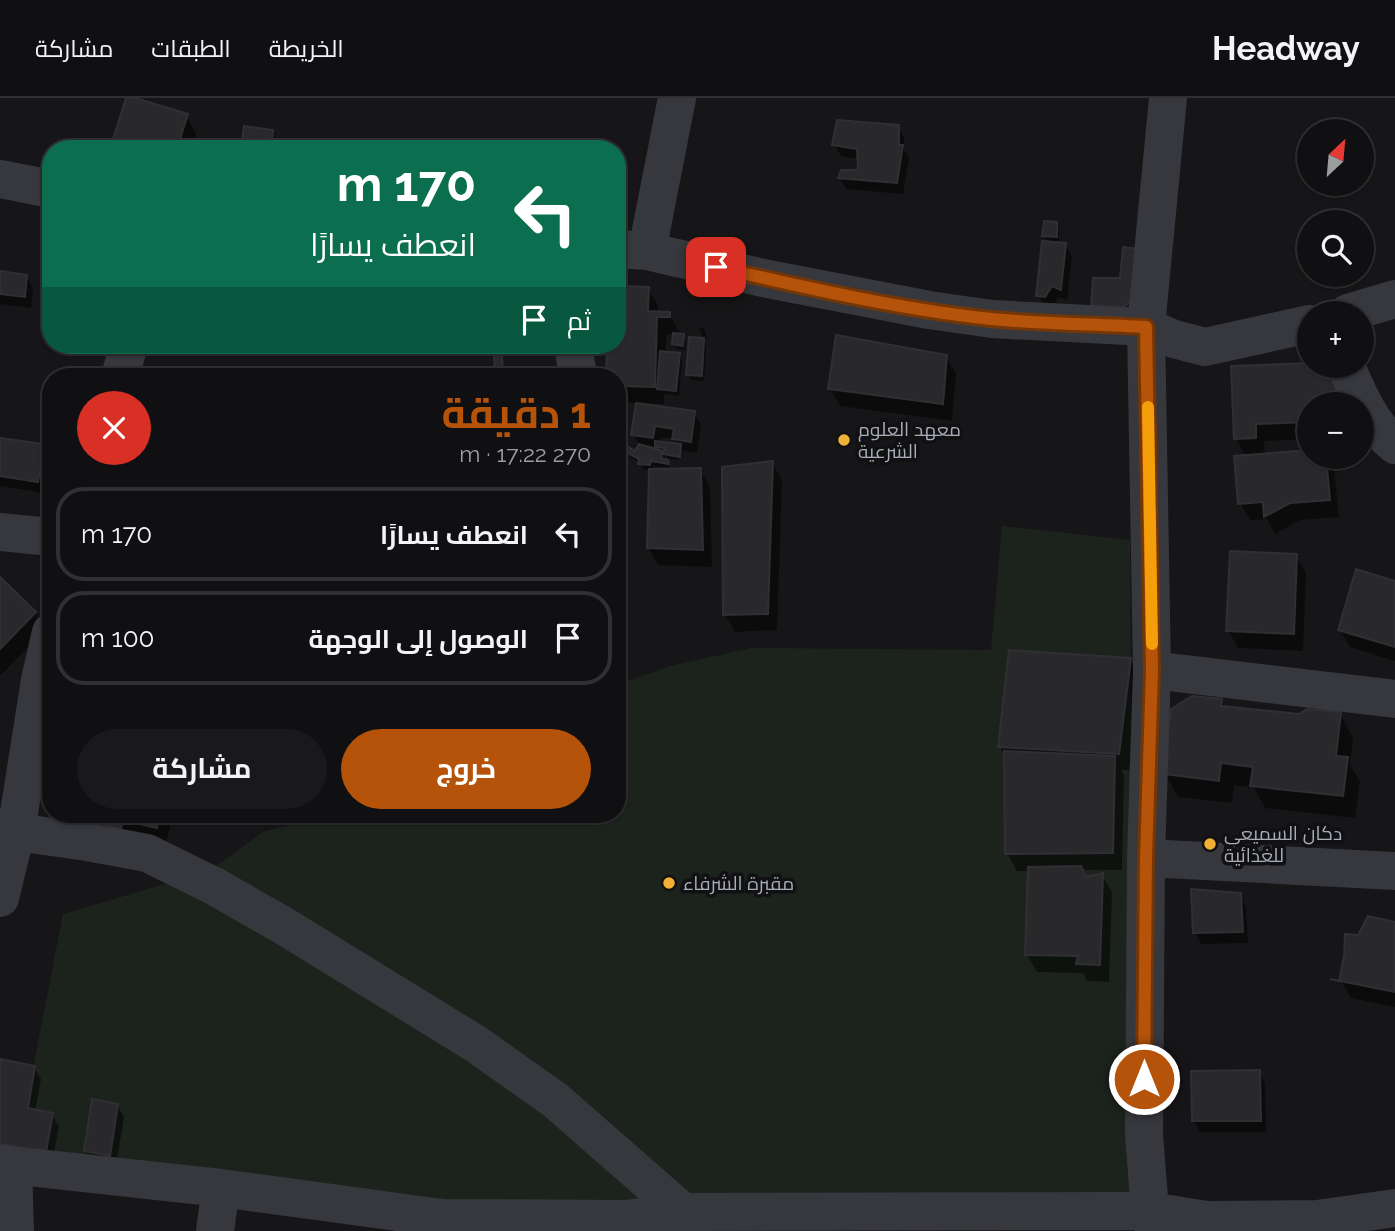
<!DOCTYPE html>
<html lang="ar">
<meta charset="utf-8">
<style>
:root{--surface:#101012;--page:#19191b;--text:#f1f3f6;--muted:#9c9d9f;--line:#303032;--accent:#b45309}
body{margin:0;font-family:Raleway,Cairo,sans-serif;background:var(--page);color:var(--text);direction:rtl;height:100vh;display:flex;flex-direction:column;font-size:26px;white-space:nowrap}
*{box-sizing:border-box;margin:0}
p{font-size:23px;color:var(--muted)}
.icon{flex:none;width:38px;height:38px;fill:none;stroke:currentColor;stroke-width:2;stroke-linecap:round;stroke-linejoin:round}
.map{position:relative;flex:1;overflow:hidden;direction:ltr}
.drawer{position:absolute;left:42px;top:270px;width:584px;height:455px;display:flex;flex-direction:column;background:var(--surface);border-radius:28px;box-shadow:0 2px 5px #0004,0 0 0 2px var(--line);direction:rtl}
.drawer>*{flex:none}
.hud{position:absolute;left:42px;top:42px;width:584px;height:214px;border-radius:28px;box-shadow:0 2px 5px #0004,0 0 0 2px var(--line);direction:rtl;background:#0b6e4f;color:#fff;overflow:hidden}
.needle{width:46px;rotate:26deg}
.fabs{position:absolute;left:1297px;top:21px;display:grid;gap:14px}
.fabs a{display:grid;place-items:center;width:77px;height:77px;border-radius:50%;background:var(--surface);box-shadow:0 2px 5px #0004,0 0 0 2px var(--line);font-size:35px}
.pin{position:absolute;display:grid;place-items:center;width:60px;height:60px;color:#fff;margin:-30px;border-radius:14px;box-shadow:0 4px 10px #0006}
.me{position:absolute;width:77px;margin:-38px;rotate:0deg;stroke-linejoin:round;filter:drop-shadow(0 0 5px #0008)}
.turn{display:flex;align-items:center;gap:24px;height:147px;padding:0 35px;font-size:32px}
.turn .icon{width:91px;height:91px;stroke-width:2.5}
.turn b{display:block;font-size:49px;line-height:60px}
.then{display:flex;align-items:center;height:66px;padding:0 35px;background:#0003;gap:14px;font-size:26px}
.round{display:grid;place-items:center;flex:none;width:74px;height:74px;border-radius:37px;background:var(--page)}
.headline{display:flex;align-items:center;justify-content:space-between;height:119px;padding:0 35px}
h1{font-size:42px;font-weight:700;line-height:52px;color:var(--accent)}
.cta{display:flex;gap:14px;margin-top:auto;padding:14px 35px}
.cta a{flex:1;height:80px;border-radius:42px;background:var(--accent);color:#fff;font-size:28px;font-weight:700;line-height:80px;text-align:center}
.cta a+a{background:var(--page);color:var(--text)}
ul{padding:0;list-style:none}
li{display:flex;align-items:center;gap:21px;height:94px;margin:0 14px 10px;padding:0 21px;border:4px solid var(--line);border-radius:28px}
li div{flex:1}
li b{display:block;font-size:26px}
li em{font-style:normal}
header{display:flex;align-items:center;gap:42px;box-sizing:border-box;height:98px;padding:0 35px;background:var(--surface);border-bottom:2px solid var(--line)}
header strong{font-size:33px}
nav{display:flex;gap:38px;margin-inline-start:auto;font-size:24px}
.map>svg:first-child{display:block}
</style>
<header>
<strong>Headway</strong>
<nav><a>الخريطة</a><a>الطبقات</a><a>مشاركة</a></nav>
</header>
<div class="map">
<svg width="1395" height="1133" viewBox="0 0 1395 1133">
<rect width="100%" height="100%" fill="#161618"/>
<path fill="#1c231d" d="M1002 428 1130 442 1134 1119 648 1131 18 1082 20 1038 63 816 209 773 263 734 335 716H618V586L674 567 752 550 991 552Z"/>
<g fill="#0007" fill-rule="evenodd">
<path d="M128 0 186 18 196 35 192 51H112Z"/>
<path d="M898 28 904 40V52L909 60 903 96 846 91 840 80 859 74V61L841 58 834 46Z"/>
<path d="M272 33 279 46 307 49 308 51H243Z"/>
<path d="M1056 126 1059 131V146L1065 147 1072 158 1067 202 1058 199 1052 210 1045 209 1038 197 1048 145 1044 138Z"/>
<path d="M0 175 26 178 33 190 31 210 0 206Z"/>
<path d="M51 182V211L48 206Z"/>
<path d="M618 190 648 191 658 208V215L669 216 679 233V237L683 238 686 243 685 252 677 251 674 246 675 236H666V255L679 257 682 262 679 298 664 296V306L646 305V308L694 315 701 326 697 355 683 353 681 363 682 352H679L678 362 668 361 666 356 664 362 667 363 671 372 700 371 710 389 712 469 658 467 648 450 651 372 643 371 640 364 631 360 628 354 635 356 640 348 633 336 638 305 618 304V278H608L609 247H618ZM661 339 674 341 678 347 660 345ZM653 368 668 370V372H653Z"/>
<path d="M704 230 707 240 703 241 699 231Z"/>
<path d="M703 242 706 247 704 283 691 282 688 276Z"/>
<path d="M496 247H500L505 278H497L495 260H500L497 255Z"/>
<path d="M946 258 956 276 952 323 840 308 830 291Z"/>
<path d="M1309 266V268H1336L1345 306H1309V341L1264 343 1265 357 1309 354V359H1328L1334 370 1339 419 1300 422 1275 436 1267 421 1250 422 1240 405 1246 359 1236 341Z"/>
<path d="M0 342 43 348 49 359 44 395 0 388Z"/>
<path d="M772 365 782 382 777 532 735 534 725 516Z"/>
<path d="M1296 458 1306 475 1303 553 1238 550 1228 532Z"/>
<path d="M0 481 35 515 45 532 0 578Z"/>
<path d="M1395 485V563L1350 549 1340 532Z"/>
<path d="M1130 561 1140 579 1129 672H1121L1124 677 1122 772H1081L1086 781 1102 777 1112 794 1109 884 1087 883 1083 875 1037 874 1027 857 1030 773H1017L1007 755 1005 659 1000 649Z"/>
<path d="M1221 602 1226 611 1299 618 1340 616 1353 639 1350 667 1360 683 1355 720 1265 710 1254 690 1234 687 1232 705 1178 699 1165 676Z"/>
<path d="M99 716H173L166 746 112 743 102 726 104 719Z"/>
<path d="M1240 797 1246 809 1248 845 1201 846 1195 835Z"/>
<path d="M1395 825V909L1351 900 1341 883 1359 838Z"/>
<path d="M34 969 41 981 35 1014 52 1017 59 1028 52 1065 0 1049V971Z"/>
<path d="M1259 974 1265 985 1266 1034H1200L1194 1023Z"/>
<path d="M117 1007 124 1019 116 1068 92 1064 86 1053Z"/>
</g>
<g fill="#29292c" stroke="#303034" stroke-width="2">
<path d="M126 0H135L188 16 177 51H110Z"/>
<path d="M837 22 899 27V47H903L897 85 838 80 841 72H858L857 51 832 47Z"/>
<path d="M244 28 273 32 272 43 308 48 307 51H241Z"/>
<path d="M1044 123 1057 124V139L1042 138Z"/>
<path d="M1042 143 1066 145 1061 192 1052 188 1045 199 1036 198Z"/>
<path d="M1123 149 1148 152 1145 194 1119 212 1091 209 1093 180H1120Z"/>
<path d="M0 173 27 177 25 199 0 196Z"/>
<path d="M618 188 649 189 648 213 670 214V219H657L655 289 618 288V278H606L607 247H618Z"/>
<path d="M673 235 684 236 683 248 672 246Z"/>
<path d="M836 237 947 257 943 306 828 291Z"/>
<path d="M689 239 704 240 702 278 686 277Z"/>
<path d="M660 253 680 255 676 293 657 291Z"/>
<path d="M494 258H502L503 278H495Z"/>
<path d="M1309 265V268H1336L1337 306H1309V324L1256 326V340L1234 341 1231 268Z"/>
<path d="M636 305 695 313 691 344 672 341 674 331 655 328 653 340 631 337Z"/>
<path d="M0 340 44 346 38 384 0 378Z"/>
<path d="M655 343 681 346 680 359 663 356 665 350 655 349Z"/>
<path d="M639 346 663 353 661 360 668 362 669 366 651 363 650 367 638 366 639 361 626 354 627 348 635 353Z"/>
<path d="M1309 352V359H1326L1330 402 1290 405 1264 419 1263 404 1238 406 1234 358Z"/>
<path d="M773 363 768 516 723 517 722 369Z"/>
<path d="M701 370 703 452 647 450 649 371Z"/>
<path d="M1230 453 1297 456 1294 536 1226 533Z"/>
<path d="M1356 471 1395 483V549L1338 532Z"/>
<path d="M0 479 36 514 0 551Z"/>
<path d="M1009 552 1131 560 1119 656 998 649Z"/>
<path d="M1192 598 1222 601 1221 608 1299 616 1307 611 1341 614 1336 658 1348 659 1343 698 1250 688 1253 669 1221 665 1219 683 1163 676 1171 611Z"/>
<path d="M1004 653 1115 658 1113 755 1005 756Z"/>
<path d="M103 716H160L157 730 123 722 121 731 101 726Z"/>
<path d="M1081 768 1086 779 1103 775 1100 867 1076 866 1078 858 1025 857 1028 769Z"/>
<path d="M1191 791 1241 795 1243 834 1193 835Z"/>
<path d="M1368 818 1395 824V894L1330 881 1339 883 1344 858 1345 836 1358 837Z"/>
<path d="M0 961 35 968 28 1010 53 1015 46 1054 0 1046Z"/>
<path d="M1260 972 1261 1023H1192L1191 973Z"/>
<path d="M92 1001 118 1006 110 1058 84 1053Z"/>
</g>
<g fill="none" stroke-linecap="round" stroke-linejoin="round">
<g stroke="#37383d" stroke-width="38">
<path d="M0 81 51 91"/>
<path d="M618 151 647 153 763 180 929 212 992 221 1146 229 1174 241 1205 249 1309 226"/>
<path d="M647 153 677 0"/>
<path d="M1348 215 1395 201"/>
<path d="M573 247 578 278"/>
<path d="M1346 268C1358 296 1371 327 1395 347"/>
<path d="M120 278 129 247"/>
<path d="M0 434 51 439"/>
<path d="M1152 572 1395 601"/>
<path d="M0 730 16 734 87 744 147 755 214 788 284 828 476 946 555 1002 683 1114 698 1122"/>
<path d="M1146 760 1395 773"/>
<path d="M0 800 16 734 40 582 51 534"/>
<path d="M0 1066 221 1090 442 1120 625 1121 683 1114 1150 1113 1207 1122 1317 1121 1395 1110"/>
<path d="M13 1068 15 1133"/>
<path d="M215 1133 221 1090"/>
<path d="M1154 1133 1150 1113 1144 1036 1146 760 1152 572 1146 229 1168 0"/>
</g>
</g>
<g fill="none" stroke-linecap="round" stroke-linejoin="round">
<defs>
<path id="route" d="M716 169C807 190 898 211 991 221 1042 226 1095 226 1146 229L1152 572 1146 760 1144 981"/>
</defs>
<use href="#route" stroke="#753606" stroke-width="18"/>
<use href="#route" stroke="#b45309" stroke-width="12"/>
<path stroke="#f59e0b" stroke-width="12" d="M1148 309 1152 546"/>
</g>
<g fill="#f2b134" stroke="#111113" stroke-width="2.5">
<circle cx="844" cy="342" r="7"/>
<circle cx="1210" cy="746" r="7"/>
<circle cx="669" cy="785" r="7"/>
</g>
<g text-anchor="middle" stroke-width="7" stroke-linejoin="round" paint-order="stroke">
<g font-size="19" fill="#a8adb8" stroke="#111113" text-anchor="start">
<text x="858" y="338">معهد العلوم<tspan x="858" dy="22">الشرعية</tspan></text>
<text x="1224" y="742">دكان السميعي<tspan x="1224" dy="22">للغذائية</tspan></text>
<text x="683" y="792">مقبرة الشرفاء</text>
</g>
</g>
</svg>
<div class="fabs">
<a><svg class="needle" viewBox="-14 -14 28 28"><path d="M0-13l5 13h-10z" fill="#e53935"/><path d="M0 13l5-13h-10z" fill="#9c9d9f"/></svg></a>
<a><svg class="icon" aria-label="search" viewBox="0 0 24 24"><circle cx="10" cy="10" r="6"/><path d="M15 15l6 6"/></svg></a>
<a>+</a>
<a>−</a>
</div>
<div class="pin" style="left:716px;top:169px;background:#d93025"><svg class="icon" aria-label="arrive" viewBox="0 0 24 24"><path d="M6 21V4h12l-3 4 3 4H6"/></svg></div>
<svg class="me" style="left:1144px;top:981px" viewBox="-20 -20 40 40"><circle r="17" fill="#b45309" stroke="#fff" stroke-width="3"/><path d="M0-11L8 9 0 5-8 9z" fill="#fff"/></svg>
<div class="hud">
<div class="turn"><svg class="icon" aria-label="left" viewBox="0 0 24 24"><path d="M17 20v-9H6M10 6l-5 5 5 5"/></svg><div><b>170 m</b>انعطف يسارًا</div></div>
<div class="then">ثم<svg class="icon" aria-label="arrive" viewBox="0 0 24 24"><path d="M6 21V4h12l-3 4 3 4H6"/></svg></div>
</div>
<section class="drawer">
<div class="headline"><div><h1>1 دقيقة</h1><p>270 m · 17:22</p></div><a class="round" style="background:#d93025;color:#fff"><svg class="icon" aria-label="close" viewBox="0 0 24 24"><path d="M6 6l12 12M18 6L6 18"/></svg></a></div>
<ul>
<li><svg class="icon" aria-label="left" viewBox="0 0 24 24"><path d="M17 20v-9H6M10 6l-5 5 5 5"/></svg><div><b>انعطف يسارًا</b></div><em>170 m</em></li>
<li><svg class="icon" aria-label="arrive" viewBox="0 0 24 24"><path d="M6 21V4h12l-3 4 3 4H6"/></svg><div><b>الوصول إلى الوجهة</b></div><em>100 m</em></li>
</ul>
<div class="cta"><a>خروج</a><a>مشاركة</a></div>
</section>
</div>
